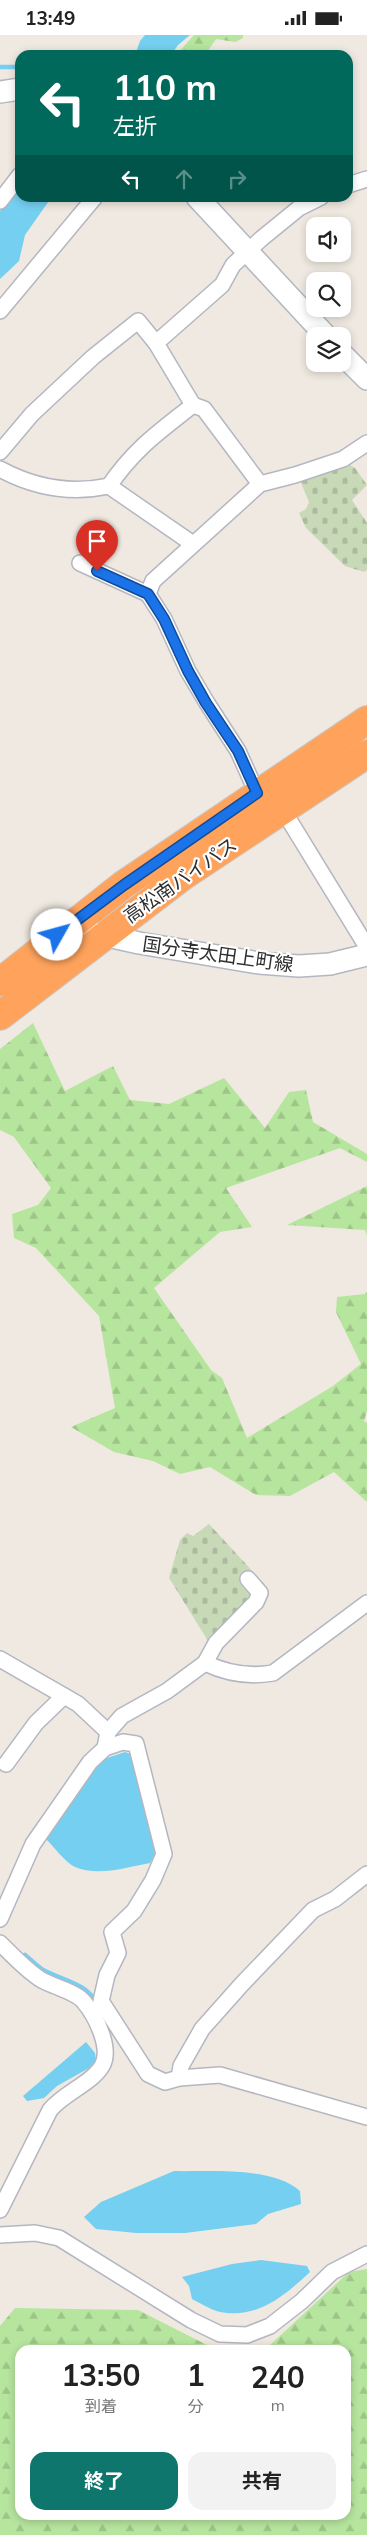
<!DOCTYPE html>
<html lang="ja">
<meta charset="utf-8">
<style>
:root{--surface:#fff;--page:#f2f2f2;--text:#222;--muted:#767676;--accent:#0f766e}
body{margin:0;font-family:Mulish,"Noto Sans JP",sans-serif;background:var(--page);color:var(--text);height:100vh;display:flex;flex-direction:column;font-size:19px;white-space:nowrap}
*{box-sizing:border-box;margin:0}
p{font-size:16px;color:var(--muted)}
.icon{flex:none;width:28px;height:28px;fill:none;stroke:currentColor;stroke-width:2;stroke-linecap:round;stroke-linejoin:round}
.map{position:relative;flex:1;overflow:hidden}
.details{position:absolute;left:15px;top:2310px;width:336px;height:175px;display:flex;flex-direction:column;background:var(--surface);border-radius:15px;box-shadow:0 2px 8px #0003}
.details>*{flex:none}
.top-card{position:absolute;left:15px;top:15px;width:338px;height:152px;border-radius:15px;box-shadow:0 2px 8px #0003;background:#00695c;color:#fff;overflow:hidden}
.buttons{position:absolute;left:306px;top:182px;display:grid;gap:10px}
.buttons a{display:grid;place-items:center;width:45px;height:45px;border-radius:10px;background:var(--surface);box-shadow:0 2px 8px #0003;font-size:25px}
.pin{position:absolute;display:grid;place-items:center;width:42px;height:42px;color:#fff;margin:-51px -21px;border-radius:50% 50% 50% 0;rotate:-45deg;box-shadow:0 0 5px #0007}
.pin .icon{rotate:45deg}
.me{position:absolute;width:55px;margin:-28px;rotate:52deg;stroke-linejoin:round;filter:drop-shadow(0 0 4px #0008)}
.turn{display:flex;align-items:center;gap:18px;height:105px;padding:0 15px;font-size:22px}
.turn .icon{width:65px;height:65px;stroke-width:2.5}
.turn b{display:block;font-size:35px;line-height:42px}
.lanes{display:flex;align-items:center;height:48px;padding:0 15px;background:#0003;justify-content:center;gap:25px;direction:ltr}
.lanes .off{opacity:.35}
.eta{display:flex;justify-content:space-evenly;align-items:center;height:85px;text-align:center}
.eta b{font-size:30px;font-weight:700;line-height:35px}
.primary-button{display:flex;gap:10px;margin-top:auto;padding:10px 15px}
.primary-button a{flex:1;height:58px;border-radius:15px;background:var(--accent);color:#fff;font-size:20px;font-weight:700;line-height:58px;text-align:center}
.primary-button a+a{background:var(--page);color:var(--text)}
.status{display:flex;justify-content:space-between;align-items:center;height:35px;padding:0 25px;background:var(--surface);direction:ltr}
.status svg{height:14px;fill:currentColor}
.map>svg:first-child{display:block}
</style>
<div class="status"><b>13:49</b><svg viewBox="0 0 49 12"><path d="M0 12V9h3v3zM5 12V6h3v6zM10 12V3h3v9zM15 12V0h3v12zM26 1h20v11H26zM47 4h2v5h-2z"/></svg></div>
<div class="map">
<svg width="367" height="2500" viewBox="0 0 367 2500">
<defs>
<pattern id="forest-firs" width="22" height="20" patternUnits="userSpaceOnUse" patternTransform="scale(1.25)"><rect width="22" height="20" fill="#b6e59e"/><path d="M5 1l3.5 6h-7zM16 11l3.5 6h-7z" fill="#9dc588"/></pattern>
<pattern id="cemetery-stones" width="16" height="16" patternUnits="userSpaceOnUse" patternTransform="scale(1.25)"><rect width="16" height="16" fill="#c8d9b8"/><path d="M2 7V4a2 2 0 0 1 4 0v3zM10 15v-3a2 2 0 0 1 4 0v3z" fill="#acbb9e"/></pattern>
</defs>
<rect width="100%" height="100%" fill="#efe9e1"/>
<g fill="url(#forest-firs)" fill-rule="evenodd">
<path d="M194 0H243V3L235 7 216 4 205 20H176Z"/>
<path d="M33 988 65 1056 113 1031 130 1065 169 1069 224 1043 265 1093 289 1057 306 1055 313 1087 367 1119V1127L340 1113 226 1153 252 1192 220 1197 154 1253 211 1335 222 1343 247 1403 333 1351 361 1329 336 1277 337 1262 365 1259 367 1257V1376L364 1386 367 1388V1467L334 1437 290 1461 256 1460 210 1432 180 1439 153 1426 114 1417 71 1392 115 1373 99 1281 36 1213 14 1203 12 1179 38 1170 51 1153 14 1102 0 1095V1014Z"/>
<path d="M367 1151V1200L365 1195 287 1190Z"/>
<path d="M367 2234V2500H0V2291L15 2273 138 2275 211 2312 270 2310 349 2237ZM20 2315H346V2480H20Z"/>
</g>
<g fill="url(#cemetery-stones)">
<path d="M345 427 355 433 367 450 352 465 367 488V535L364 537 345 531 306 493 299 478 306 474 309 467 299 443Z"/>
<path d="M209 1489 268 1553 210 1609 169 1543 180 1505 187 1498 193 1501Z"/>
</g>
<g fill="#75cff0">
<path d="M145 0H190L178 10 171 20H135L140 6Z"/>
<path d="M20 152V162L51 163 25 200 19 226 0 244V176Z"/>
<path d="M125 1717 131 1719 155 1819 150 1828C127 1832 98 1842 75 1832 65 1827 54 1812 46 1804L98 1730 104 1724Z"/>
<path d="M86 2007 95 2018 96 2025 89 2033 57 2051 44 2063 27 2066 23 2061Z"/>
<path d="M174 2136C210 2137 273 2131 300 2156L301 2169 268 2179 256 2189 185 2198H136L96 2194 84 2182 101 2167Z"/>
<path d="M261 2225 307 2231 310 2237C284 2261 258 2284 220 2277 211 2275 200 2268 192 2264L189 2251 182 2242 232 2229Z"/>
</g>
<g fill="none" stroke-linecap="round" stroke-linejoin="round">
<g stroke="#75cff0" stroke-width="4.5">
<path d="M0 32H20"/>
<path d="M25 1920C31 1925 37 1931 43 1935 61 1945 87 1948 96 1968"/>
</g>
<defs>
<g id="street">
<path d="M348 150 367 144"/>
<path d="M0 166 20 140"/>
<path d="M0 276 95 162"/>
<path d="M0 417 32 379 93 322 138 286 156 308"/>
<path d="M0 434C35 453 71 459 109 451L193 509"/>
<path d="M260 449 204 374 193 370 156 308 222 250 233 230 261 204 299 173 321 162"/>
<path d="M109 451C135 413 159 397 193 370"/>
<path d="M80 528 148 559"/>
<path d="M257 758 238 716 207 668 188 636 164 584 148 559 153 546 260 449 295 440 343 424 367 408"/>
<path d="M283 775 367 912"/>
<path d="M0 1624 78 1669 108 1697"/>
<path d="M205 1628 216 1608 256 1567 260 1558 248 1544"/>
<path d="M105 1713 123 1707 136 1709 164 1819 153 1845 134 1876 112 1897 118 1918 107 1940 101 1966 148 2039 165 2047 179 2043 220 2040 367 2082"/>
<path d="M6 1729 36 1688 64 1661"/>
<path d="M0 1884 33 1809 90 1727 105 1713 108 1697 122 1681 167 1656 205 1628C226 1638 250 1642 273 1638L367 1568"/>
<path d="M0 1908C13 1921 25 1934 40 1944 51 1951 77 1957 84 1967 96 1981 112 2014 102 2031 92 2048 64 2058 50 2075L0 2175"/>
<path d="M179 2043 181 2031 202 1994 242 1949 313 1875 335 1864 367 1839"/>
<path d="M0 2200 35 2198 59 2203 191 2285 220 2299 247 2300 270 2291 302 2266 332 2237 367 2219"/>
</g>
<g id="secondary">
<path d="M0 57 20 54"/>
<path d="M197 162 326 301"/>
<path d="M342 319 367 344"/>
<path d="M94 898 139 908 259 928 299 931 330 929 367 920"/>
</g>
<g id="highway">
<path d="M0 947 123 850 367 685"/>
<path d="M0 981 183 841 367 719"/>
</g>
</defs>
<use href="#street" stroke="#b4b7c1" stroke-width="18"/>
<use href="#secondary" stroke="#b4b7c1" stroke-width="24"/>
<use href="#highway" stroke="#c9c9c9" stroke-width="30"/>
<use href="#street" stroke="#fff" stroke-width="15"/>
<use href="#secondary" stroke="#fff" stroke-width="21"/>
<use href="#highway" stroke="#ffa35c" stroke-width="28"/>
</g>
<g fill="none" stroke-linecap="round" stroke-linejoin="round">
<defs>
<path id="route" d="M57 900 124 850 257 758 238 716 206 668 188 636 164 584 148 559 97 536"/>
</defs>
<use href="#route" stroke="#114b97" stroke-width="12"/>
<use href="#route" stroke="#1a73e8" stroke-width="9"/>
</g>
<g text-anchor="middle" stroke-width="4.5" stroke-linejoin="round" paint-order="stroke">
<g font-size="19" fill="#2e2e2e" stroke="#fff">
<text transform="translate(180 845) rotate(-35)" y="7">高松南バイパス</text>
<text transform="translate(218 919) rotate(8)" y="7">国分寺太田上町線</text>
</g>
</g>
</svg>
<div class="buttons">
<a><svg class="icon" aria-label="sound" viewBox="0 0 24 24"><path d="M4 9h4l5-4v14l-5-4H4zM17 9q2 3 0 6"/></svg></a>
<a><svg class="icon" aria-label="search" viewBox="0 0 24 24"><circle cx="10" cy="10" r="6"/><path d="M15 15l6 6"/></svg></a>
<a><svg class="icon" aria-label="layers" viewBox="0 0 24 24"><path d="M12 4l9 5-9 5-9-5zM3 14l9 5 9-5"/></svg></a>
</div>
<div class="pin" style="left:97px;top:536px;background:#d93025"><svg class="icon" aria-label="arrive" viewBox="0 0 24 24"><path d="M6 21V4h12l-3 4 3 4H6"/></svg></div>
<svg class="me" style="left:57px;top:900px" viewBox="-20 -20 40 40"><circle r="19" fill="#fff"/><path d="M0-13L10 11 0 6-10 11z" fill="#1a73e8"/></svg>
<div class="top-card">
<div class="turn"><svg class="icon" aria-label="left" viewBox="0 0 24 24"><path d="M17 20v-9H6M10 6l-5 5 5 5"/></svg><div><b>110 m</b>左折</div></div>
<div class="lanes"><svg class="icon" aria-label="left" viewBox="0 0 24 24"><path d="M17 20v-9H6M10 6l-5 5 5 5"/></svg><svg class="icon off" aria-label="ahead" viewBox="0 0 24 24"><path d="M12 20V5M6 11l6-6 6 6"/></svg><svg class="icon off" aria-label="right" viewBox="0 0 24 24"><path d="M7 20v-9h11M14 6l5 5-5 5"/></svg></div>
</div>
<section class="details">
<div class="eta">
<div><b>13:50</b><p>到着</p></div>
<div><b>1</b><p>分</p></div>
<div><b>240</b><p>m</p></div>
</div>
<div class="primary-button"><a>終了</a><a>共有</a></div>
</section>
</div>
